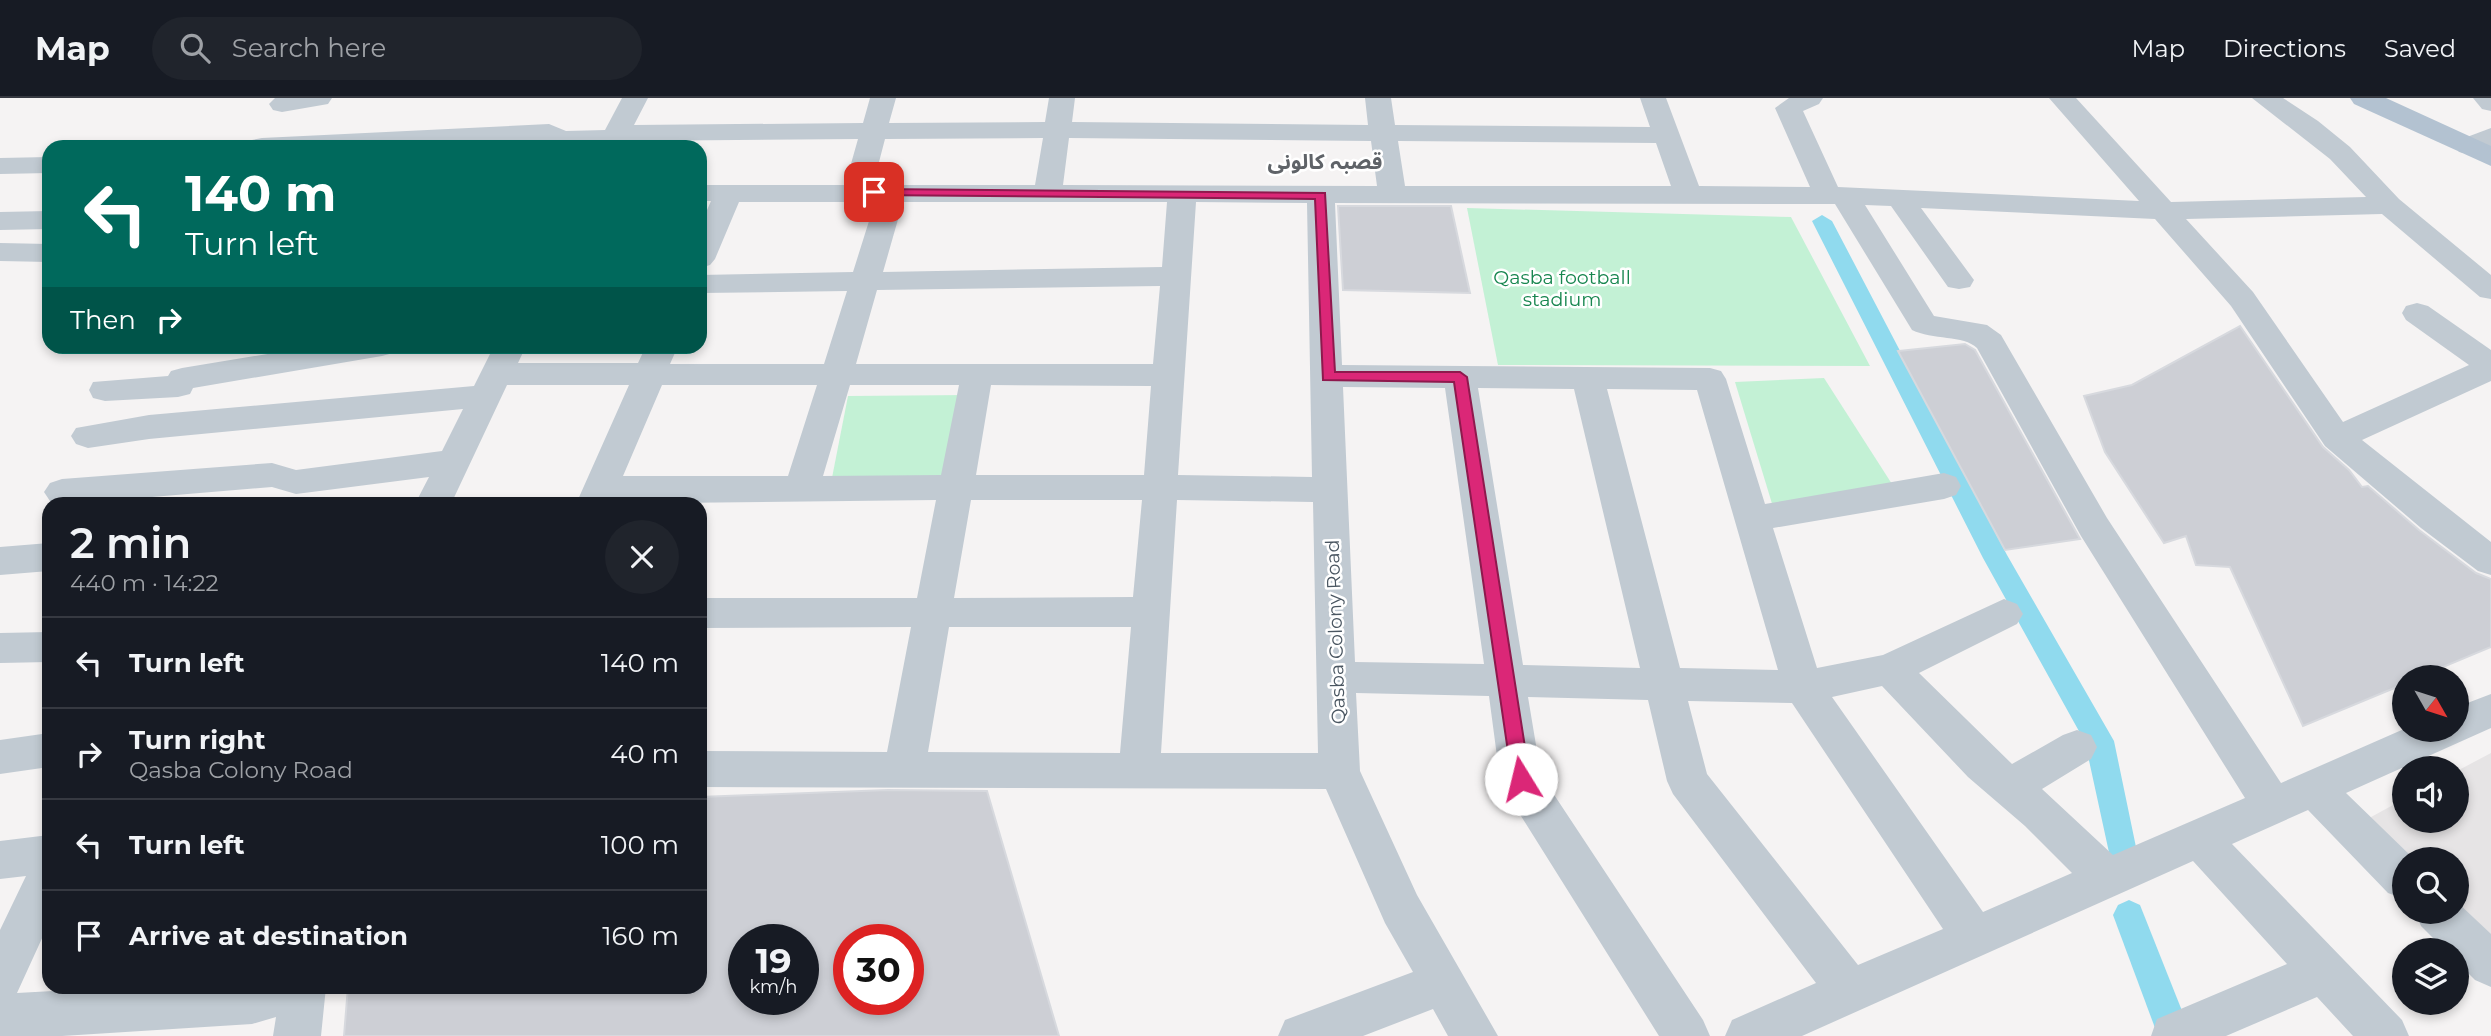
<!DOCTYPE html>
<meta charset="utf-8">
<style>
:root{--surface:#171b24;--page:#20242c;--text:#f1f3f6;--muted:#9ea1a6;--line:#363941}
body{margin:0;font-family:Montserrat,"Noto Sans Arabic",sans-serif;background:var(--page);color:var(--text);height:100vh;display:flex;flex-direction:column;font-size:26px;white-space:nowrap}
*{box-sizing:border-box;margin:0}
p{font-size:23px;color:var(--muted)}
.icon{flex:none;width:38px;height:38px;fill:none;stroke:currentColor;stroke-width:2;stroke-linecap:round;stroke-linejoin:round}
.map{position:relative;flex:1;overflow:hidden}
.side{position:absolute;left:42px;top:399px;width:665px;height:497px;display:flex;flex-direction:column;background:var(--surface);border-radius:21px;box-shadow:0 4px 10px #0003}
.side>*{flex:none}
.banner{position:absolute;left:42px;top:42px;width:665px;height:214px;border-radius:21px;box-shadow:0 4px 10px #0003;background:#00695c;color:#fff;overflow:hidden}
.needle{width:46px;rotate:129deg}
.fabs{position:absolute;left:2392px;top:567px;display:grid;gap:14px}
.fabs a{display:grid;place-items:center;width:77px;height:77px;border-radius:50%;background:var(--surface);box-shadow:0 4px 10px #0003;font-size:35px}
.speed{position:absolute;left:728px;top:826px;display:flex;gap:14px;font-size:35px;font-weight:700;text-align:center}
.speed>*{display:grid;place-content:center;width:91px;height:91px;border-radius:50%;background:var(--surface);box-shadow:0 4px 10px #0003;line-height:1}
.speed small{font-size:18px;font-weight:400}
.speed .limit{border:10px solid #d22;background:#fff;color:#111}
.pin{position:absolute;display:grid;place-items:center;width:60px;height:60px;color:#fff;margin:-30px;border-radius:14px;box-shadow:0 4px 10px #0006}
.me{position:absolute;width:77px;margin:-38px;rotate:351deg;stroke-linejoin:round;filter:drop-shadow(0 0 5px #0008)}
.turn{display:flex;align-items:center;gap:24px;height:147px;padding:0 28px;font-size:32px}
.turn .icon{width:91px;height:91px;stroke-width:2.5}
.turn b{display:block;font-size:49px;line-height:60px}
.then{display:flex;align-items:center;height:66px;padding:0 28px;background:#0003;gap:14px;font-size:26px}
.round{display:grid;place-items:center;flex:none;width:74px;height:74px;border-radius:37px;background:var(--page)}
.headline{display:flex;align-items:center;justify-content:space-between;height:119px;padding:0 28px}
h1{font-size:42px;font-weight:600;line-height:52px}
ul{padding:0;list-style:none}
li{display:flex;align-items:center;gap:21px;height:91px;padding:0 28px;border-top:2px solid var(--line)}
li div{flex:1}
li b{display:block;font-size:26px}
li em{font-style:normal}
header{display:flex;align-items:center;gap:42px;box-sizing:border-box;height:98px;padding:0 35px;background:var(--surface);border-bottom:2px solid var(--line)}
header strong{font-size:33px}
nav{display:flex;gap:38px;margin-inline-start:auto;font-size:24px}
.search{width:490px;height:63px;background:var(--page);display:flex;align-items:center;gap:18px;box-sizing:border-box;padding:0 24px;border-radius:38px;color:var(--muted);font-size:26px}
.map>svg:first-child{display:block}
</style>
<header>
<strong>Map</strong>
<div class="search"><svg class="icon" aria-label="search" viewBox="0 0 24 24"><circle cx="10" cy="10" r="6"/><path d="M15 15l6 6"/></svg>Search here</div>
<nav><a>Map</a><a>Directions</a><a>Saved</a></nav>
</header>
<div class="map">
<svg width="2491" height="938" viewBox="0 0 2491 938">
<rect width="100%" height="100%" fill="#f5f3f3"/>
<path fill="#e6e4e5" d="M2491 655V853L2452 814H2457V761H2404V767L2362 724 2404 701V723H2457V673Z"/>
<g fill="#c3f1d5">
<path d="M1467 110 1791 119 1870 268 1498 267Z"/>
<path d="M1824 280 1899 397 1777 422 1735 284Z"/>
<path d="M968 297 946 386 830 390 848 298Z"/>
</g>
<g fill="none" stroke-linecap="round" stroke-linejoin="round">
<g fill="#90daee" fill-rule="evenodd">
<path d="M1822 117 1832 123 2007 457 2114 643 2136 749 2132 759 2121 763 2110 759 2085 644 1983 460 1812 123Z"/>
<path d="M2129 802 2140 807 2192 938H2158L2113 817 2118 807Z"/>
</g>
</g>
<g fill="#cdcfd5" stroke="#d7d9de" stroke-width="2" fill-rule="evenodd">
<path d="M1338 108H1451L1470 195 1343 192Z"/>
<path d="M2240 228 2323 349 2349 372 2362 389 2368 388 2419 432 2476 475 2491 481V549L2419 579H2404V586L2303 628 2230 469 2196 467 2186 438 2164 445 2105 354 2084 298 2132 287Z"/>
<path d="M1965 246 1975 252 2080 441 2005 452 1898 253Z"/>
<path d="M888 692 987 693 1059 938H344L348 889H700V699ZM744 842H803V901H744ZM849 842H908V901H849Z"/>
</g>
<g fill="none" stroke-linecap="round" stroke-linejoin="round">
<g fill="#c1cad2" fill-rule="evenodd">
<path d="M275 0H332L328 6 282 14 273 12 269 6Z"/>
<path d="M622 0H648L634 27 863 25 870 0H896L889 25 1045 24 1049 0H1075L1072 24 1368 27 1365 0H1391L1395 27 1650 29 1640 0H1666L1699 88 1810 89 1775 10 1789 0H1823L1819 6 1803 13 1838 89 2139 103 2049 0H2076L2171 104 2366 99 2330 61 2252 0H2283L2318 23 2350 49 2399 101 2491 177V201L2480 199 2382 116 2186 121 2253 194 2343 324 2469 267 2406 222 2402 215 2406 208 2417 205 2428 208 2491 252V283L2362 342 2491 444V477L2478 473 2421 430 2325 348 2231 208 2155 121 1921 110 1974 182 1970 189 1959 191 1948 189 1891 108 1865 107 1934 218 1987 227 2001 237 2107 420 2281 685 2404 631 2457 632V609L2491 596V630L2346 695 2414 761H2404V801L2388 795 2308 712 2232 746 2402 922 2409 938H2353L2317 899 2226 938H2151L2157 921 2287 866 2193 763 1802 938H1725L1732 922 1816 885 1673 696 1667 683 1648 602 1528 599 1541 677 1703 922 1710 938H1659L1506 694 1500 681 1489 598 1356 595 1360 673 1417 797 1498 938H1448L1433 911 1363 938H1278L1285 922 1413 874 1385 825 1326 691 700 689V653L887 654 911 529 700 530V500H917L936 402 576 406 629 287H507L451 406H415L429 379 296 396 272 389 69 406 50 403 44 394 50 385 62 381 272 365 296 372 442 353 463 311 149 341 88 350 76 346 71 338 76 330 149 317 474 288 494 248H526L518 265H638L646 248H678L670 266H824L847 193 700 195V177L853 174 875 104H739L715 161 710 167 700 170V128L711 103H700V87H845L858 41 626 43 623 49H560L544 42 407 49 248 48 252 42 262 40 549 26 566 33 605 32ZM1043 40 1035 87H873L885 41ZM1069 40 1371 43 1377 88 1063 87ZM1398 43 1656 45 1671 88H1405ZM903 104H1167L1162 169 883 174ZM1196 104 1307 105 1312 379 1178 377ZM1335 105 1835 106 1912 232C1932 242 1964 237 1977 250L2081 438 2245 700 2113 757 2042 691 2091 661 2097 649 2091 637 2077 632 2063 637 2012 666 1919 575 2017 526 2023 516 2017 506 2004 501 1883 557 1817 570 1773 430 1944 401 1956 397 1961 388 1956 379 1944 375 1765 406 1726 281 1721 273 1710 270 1342 267ZM1160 188 1153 266H856L877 192ZM662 287H817L788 378H623ZM850 287H959L941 377 823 378ZM991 287 1151 288 1144 377H976ZM1343 289 1445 290 1484 566 1355 564ZM1478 290 1574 291 1640 570 1523 567ZM1607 291 1697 292 1778 572 1680 570ZM971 402H1142L1133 499 954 500ZM1177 402 1313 404 1318 655H1161ZM949 529H1131L1120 655 928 654ZM1882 588 1968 679 2025 728 2072 775 1983 814 1832 599ZM1688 603 1792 605 1943 831 1858 867 1707 676Z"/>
<path d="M2473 0H2491V13L2482 11Z"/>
<path d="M2491 30V48L2469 56 2459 54 2455 48 2459 42Z"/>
<path d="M49 59V75L0 76V60Z"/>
<path d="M49 113V131L0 132V114Z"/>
<path d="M0 145 49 146V164L0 163Z"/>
<path d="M316 248H398L393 255 382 258 193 290 190 296 178 299 105 303 93 300 89 292 93 284 168 278 171 273 182 270Z"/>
<path d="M49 445V473L0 477V449Z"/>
<path d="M49 534V564L0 565V535Z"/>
<path d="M49 635V669L0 676V642Z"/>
<path d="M49 737V825L17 895 125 889H326L321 938H273L276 919 252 926 62 938H0V832L26 778 0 781V743Z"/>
<path d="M2457 804 2491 836V889L2475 882 2457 864V852H2445L2421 828 2415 814H2457Z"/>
</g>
<path fill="#b3c2d1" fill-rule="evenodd" d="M2350 0H2386L2491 48V68L2354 6Z"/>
</g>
<path fill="#db2777" stroke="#8e194d" stroke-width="2" d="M874 91 1325 95 1335 274H1460L1467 279 1530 681 1527 686H1514L1512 681 1454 284 1323 282 1315 101 870 97V92Z"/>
<g text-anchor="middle" stroke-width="5" stroke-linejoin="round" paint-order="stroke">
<g font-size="19" fill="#17864f" stroke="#fff">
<text x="1562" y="186">Qasba football<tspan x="1562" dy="22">stadium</tspan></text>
</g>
<g font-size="19" fill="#4a5661" stroke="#fff">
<text transform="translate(1335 534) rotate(-92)" y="7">Qasba Colony Road</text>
</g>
<g font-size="21" font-weight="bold" fill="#5f6368" stroke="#fff">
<text x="1325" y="71">قصبہ کالونی</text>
</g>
</g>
</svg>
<div class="fabs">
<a><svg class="needle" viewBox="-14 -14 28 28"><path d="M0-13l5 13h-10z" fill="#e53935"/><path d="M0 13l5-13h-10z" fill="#9ea1a6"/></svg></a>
<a><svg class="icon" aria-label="sound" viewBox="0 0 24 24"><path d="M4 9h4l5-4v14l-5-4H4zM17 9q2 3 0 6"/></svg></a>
<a><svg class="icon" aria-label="search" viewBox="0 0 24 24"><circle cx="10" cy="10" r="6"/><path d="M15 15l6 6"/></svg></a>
<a><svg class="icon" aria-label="layers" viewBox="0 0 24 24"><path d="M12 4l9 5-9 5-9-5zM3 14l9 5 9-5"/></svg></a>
</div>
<div class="speed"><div>19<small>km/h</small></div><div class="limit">30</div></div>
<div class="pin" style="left:874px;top:94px;background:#d93025"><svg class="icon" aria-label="arrive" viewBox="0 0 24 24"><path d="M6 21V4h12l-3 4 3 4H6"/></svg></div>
<svg class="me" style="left:1521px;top:681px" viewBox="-20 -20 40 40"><circle r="19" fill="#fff"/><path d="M0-13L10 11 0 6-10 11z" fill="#db2777"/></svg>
<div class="banner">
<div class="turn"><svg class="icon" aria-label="left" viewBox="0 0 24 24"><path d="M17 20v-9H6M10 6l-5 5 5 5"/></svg><div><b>140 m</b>Turn left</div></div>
<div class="then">Then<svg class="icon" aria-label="right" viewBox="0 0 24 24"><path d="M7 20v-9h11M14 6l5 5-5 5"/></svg></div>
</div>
<section class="side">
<div class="headline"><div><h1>2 min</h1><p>440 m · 14:22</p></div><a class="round"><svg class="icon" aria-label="close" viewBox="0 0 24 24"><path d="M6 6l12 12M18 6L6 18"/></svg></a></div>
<ul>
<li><svg class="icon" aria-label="left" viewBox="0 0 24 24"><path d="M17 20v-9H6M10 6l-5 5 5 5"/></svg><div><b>Turn left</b></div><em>140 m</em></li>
<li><svg class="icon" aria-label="right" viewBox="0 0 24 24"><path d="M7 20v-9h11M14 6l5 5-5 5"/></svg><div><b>Turn right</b><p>Qasba Colony Road</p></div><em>40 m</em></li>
<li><svg class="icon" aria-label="left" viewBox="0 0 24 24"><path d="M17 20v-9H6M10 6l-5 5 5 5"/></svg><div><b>Turn left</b></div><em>100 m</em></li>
<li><svg class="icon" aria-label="arrive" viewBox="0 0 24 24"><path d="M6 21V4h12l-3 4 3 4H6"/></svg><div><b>Arrive at destination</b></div><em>160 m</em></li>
</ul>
</section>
</div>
